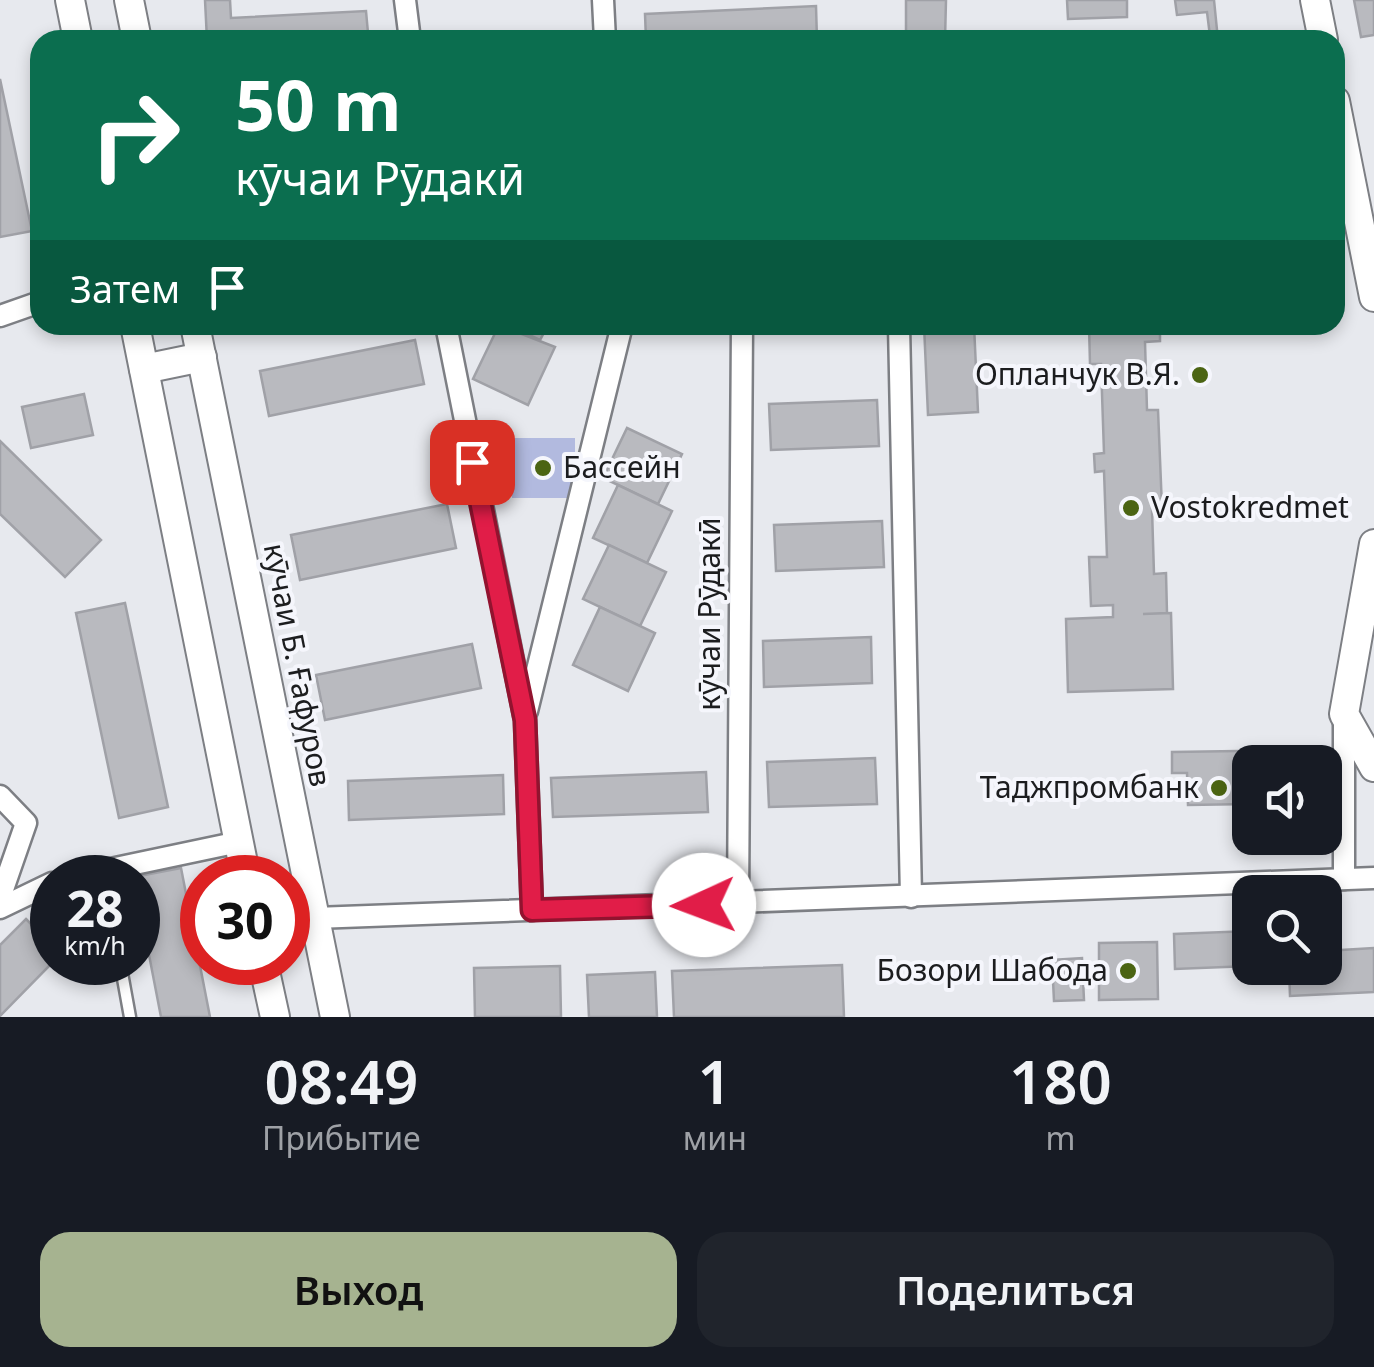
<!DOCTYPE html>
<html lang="ru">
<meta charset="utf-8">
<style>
:root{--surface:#171b24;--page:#20242c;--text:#f1f3f6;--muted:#9ea1a6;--accent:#a6b390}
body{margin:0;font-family:"Noto Sans",sans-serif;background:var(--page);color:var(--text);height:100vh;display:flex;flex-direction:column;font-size:38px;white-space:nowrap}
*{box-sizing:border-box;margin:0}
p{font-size:32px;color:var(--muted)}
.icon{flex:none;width:55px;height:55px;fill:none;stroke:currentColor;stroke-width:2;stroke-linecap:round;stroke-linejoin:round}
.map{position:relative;height:1017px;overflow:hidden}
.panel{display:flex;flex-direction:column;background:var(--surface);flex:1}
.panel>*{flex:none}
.banner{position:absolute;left:30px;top:30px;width:1315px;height:305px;border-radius:30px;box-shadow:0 5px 15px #0003;background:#0b6e4f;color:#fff;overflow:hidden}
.fabs{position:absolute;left:1232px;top:745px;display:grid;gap:20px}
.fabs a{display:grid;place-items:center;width:110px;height:110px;border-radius:20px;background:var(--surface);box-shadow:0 5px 15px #0003;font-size:50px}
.speed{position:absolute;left:30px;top:855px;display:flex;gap:20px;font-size:50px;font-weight:700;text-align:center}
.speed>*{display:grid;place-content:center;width:130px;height:130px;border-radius:50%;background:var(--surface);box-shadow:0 5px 15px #0003;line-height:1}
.speed small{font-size:25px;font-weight:400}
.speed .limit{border:15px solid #d22;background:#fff;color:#111}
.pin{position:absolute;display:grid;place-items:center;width:85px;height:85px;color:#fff;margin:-42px;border-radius:20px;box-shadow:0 5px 15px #0006}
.me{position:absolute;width:110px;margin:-55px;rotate:268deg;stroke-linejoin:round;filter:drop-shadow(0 0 8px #0008)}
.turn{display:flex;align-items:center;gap:35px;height:210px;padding:0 40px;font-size:45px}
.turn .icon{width:130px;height:130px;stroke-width:2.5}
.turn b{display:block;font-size:70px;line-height:85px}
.then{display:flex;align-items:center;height:95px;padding:0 40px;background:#0003;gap:20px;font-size:38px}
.eta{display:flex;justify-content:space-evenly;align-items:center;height:170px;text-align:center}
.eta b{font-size:60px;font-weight:600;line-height:70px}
.button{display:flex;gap:20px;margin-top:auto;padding:20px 40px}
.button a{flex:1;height:115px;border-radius:30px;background:var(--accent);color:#111;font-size:40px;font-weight:600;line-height:115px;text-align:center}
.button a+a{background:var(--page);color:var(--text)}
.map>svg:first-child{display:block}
</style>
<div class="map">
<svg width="1374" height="1017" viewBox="0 0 1374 1017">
<rect width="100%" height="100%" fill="#e7e9ee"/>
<rect fill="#b2badf" x="512" y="438" width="63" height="60"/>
<g fill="#b9babf" stroke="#a0a1a7" stroke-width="2.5">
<path d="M205 0H230L231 18 366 11 368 33 207 40Z"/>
<path d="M906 0H946L945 40H906Z"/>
<path d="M1067 0H1127V17L1068 19Z"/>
<path d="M1175 0H1214L1218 40H1189L1210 36 1207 12 1177 15Z"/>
<path d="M1354 0H1374V35L1361 37Z"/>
<path d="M816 6 817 40H646L645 14Z"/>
<path d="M0 79 32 231 0 237Z"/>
<path d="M499 325 555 347 528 405 473 379Z"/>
<path d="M508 325H548L540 340Z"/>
<path d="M766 325H875V329L767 333Z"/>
<path d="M924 325H974L978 412 928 415Z"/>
<path d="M1089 325H1160V341L1145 342 1147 410H1158L1162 508 1152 509 1154 574 1166 573 1167 613 1143 614 1171 613 1173 689 1068 692 1066 619 1113 617V605L1091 606 1089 557H1107L1104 471 1095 472 1094 454 1104 453 1101 364H1090Z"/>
<path d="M415 340 424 384 269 416 260 371Z"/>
<path d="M84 394 93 435 31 448 22 407Z"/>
<path d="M877 400 879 446 771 450 769 404Z"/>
<path d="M627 428 682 454 658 504 603 478Z"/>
<path d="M0 441 101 540 65 577 0 514Z"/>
<path d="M618 485 672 511 647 563 593 538Z"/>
<path d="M447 504 456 548 300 580 291 535Z"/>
<path d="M882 521 884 567 776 571 774 525Z"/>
<path d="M609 545 666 572 640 626 583 599Z"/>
<path d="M125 603 168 807 119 818 76 613Z"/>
<path d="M600 607 655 633 628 691 573 665Z"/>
<path d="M871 637 872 683 764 687 763 641Z"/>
<path d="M472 644 481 688 325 720 316 675Z"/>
<path d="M1300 750 1301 762H1250V804L1188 805 1187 773H1172V752Z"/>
<path d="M875 758 877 804 769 807 767 762Z"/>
<path d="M706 772 708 812 553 817 551 778Z"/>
<path d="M503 775 504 814 349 820 348 781Z"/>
<path d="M181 868 210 1017H161L134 877Z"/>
<path d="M52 901V934L36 918Z"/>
<path d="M26 919 52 945 53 962 0 1016V945Z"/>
<path d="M1250 931V966L1175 969 1174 934Z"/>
<path d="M1157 942 1158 999 1099 1000V943Z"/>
<path d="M1374 948V992L1290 996 1289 968H1325V951Z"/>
<path d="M1082 958 1084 1000 1054 1001 1052 960Z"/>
<path d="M842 965 844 1017H674L672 971Z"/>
<path d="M560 966 561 1017H475L474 968Z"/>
<path d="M655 972 657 1017H589L587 975Z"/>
</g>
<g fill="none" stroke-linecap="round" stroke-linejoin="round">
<defs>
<path id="lane" d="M120 962 130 1017"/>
<g id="street">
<path d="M405 0 410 40"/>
<path d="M603 0 605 40"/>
<path d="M0 316 40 302"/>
<path d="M446 325 525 720 532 910"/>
<path d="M899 325 911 897"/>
<path d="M527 711 622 325"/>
<path d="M1344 716V879"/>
<path d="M0 796 26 823 0 898"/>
<path d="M68 878 239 842"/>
<path d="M738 904 742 325"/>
<path d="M0 908 52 883"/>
<path d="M315 918 1374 878"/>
</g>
<g id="secondary">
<path d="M70 0 78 40"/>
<path d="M129 0 137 40"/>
<path d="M1315 0 1323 40"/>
<path d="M1335 101 1374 297"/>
<path d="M135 325 246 878"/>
<path d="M195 325 335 1017"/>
<path d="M144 369 202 357"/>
<path d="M1374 544 1344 714 1374 767"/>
<path d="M263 962 275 1017"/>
</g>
</defs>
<use href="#lane" stroke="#7d7f84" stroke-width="15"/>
<use href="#street" stroke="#7d7f84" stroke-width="25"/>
<use href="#secondary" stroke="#7d7f84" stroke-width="32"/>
<use href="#lane" stroke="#fff" stroke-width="10"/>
<use href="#street" stroke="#fff" stroke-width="20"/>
<use href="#secondary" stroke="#fff" stroke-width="28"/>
</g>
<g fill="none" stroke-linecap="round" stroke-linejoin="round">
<defs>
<path id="route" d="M472 462 525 720 532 910 704 905"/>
</defs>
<use href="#route" stroke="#92132f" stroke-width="25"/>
<use href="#route" stroke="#e11d48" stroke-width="18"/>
</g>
<g fill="#4b6413" stroke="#f5f6fc" stroke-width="4">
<circle cx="1200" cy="375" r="10"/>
<circle cx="543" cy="468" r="10"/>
<circle cx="1131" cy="508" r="10"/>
<circle cx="1219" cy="788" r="10"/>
<circle cx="1128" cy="971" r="10"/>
</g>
<g text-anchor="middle" stroke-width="8" stroke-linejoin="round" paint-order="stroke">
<g font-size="30" fill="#1c1d1f" stroke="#f5f6fc" text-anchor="end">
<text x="1180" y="385">Опланчук В.Я.</text>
<text x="563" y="478" text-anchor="start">Бассейн</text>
<text x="1151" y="518" text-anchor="start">Vostokredmet</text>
<text x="1199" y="798">Таджпромбанк</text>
<text x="1108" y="981">Бозори Шабода</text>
</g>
<g font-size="30" fill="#1c1d1f" stroke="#f5f6fc">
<text transform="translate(710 614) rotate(-90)" y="10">кӯчаи Рӯдакӣ</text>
<text transform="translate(297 665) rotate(79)" y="10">кӯчаи Б. Ғафуров</text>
</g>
</g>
</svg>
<div class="fabs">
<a><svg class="icon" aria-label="sound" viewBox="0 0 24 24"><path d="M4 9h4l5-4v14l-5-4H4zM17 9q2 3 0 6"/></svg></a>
<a><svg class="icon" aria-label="search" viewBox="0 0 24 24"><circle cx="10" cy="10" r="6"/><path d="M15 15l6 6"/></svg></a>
</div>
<div class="speed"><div>28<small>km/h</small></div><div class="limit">30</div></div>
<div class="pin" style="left:472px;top:462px;background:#d93025"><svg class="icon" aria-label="arrive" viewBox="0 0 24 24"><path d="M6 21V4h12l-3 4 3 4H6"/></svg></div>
<svg class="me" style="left:704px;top:905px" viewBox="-20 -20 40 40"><circle r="19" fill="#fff"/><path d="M0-13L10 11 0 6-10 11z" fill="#e11d48"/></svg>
<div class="banner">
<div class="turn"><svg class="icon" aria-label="right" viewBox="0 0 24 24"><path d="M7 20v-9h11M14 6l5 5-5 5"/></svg><div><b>50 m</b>кӯчаи Рӯдакӣ</div></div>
<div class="then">Затем<svg class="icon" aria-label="arrive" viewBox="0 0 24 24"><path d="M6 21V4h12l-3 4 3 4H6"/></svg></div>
</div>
</div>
<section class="panel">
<div class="eta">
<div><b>08:49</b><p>Прибытие</p></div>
<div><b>1</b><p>мин</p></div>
<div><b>180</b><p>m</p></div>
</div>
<div class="button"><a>Выход</a><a>Поделиться</a></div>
</section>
